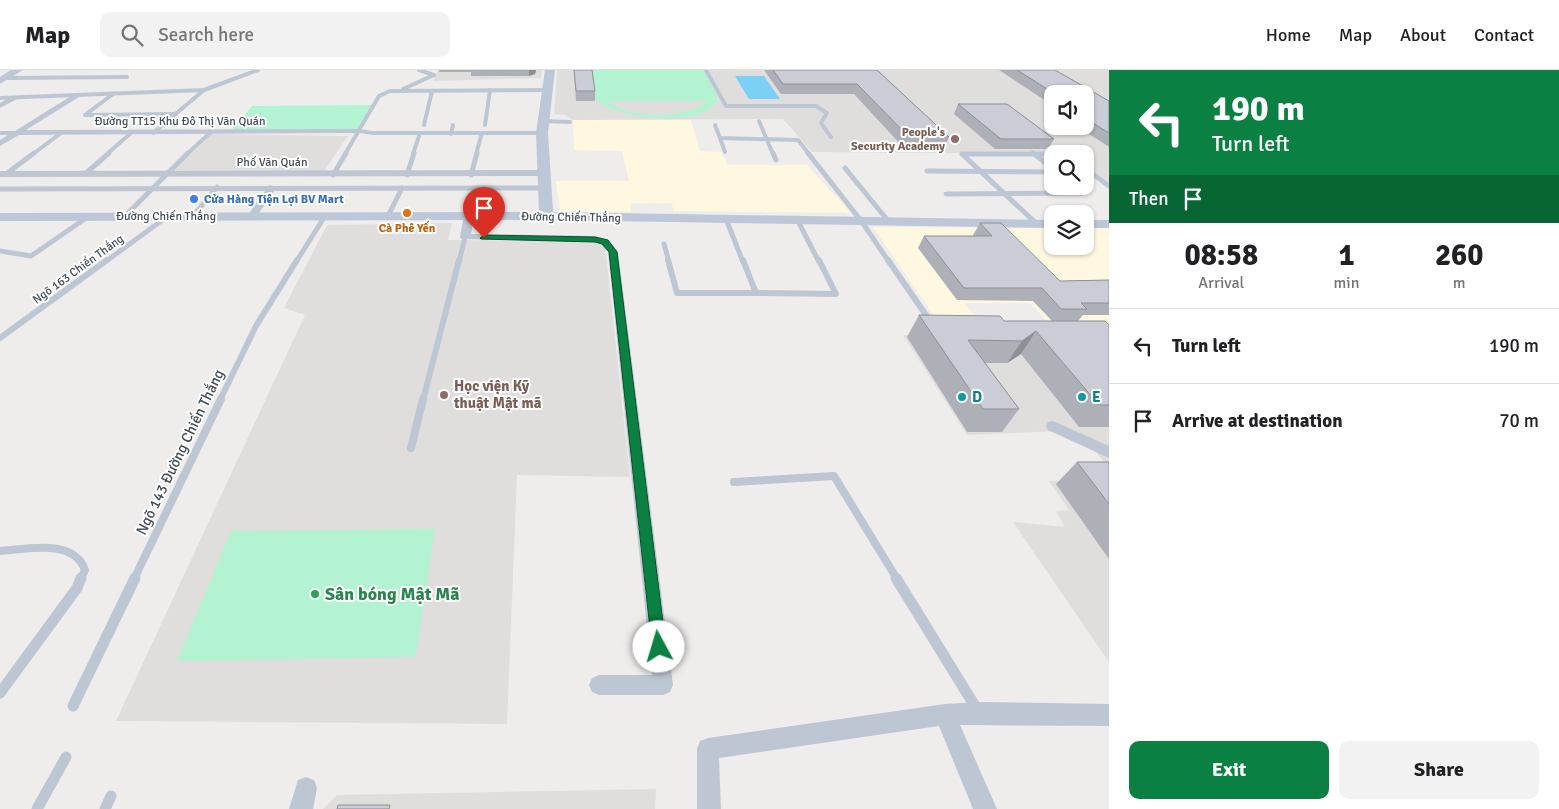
<!DOCTYPE html>
<meta charset="utf-8">
<style>
:root{--surface:#fff;--page:#f2f2f2;--text:#202124;--muted:#757577;--line:#e0e0e0;--accent:#0b8043}
body{margin:0;font-family:Signika,sans-serif;background:var(--page);color:var(--text);height:100vh;display:flex;flex-direction:column;font-size:19px;white-space:nowrap}
*{box-sizing:border-box;margin:0}
p{font-size:16px;color:var(--muted)}
.icon{flex:none;width:28px;height:28px;fill:none;stroke:currentColor;stroke-width:2;stroke-linecap:round;stroke-linejoin:round}
.map{position:relative;flex:1;overflow:hidden}
.details{display:flex;flex-direction:column;background:var(--surface);width:450px}
.details>*{flex:none}
.top-card{background:#0b8043;color:#fff;overflow:hidden}
.buttons{position:absolute;left:1044px;top:15px;display:grid;gap:10px}
.buttons a{display:grid;place-items:center;width:50px;height:50px;border-radius:10px;background:var(--surface);box-shadow:0 1px 4px #0004;font-size:25px}
.pin{position:absolute;display:grid;place-items:center;width:42px;height:42px;color:#fff;margin:-51px -21px;border-radius:50% 50% 50% 0;rotate:-45deg;box-shadow:0 0 5px #0007}
.pin .icon{rotate:45deg}
.me{position:absolute;width:55px;margin:-28px;rotate:354deg;stroke-linejoin:round;filter:drop-shadow(0 0 4px #0008)}
.turn{display:flex;align-items:center;gap:18px;height:105px;padding:0 20px;font-size:22px}
.turn .icon{width:65px;height:65px;stroke-width:2.5}
.turn b{display:block;font-size:35px;line-height:42px}
.then{display:flex;align-items:center;height:48px;padding:0 20px;background:#0003;gap:10px;font-size:19px}
.eta{display:flex;justify-content:space-evenly;align-items:center;height:85px;text-align:center}
.eta b{font-size:30px;font-weight:700;line-height:35px}
.primary-button{display:flex;gap:10px;margin-top:auto;padding:10px 20px}
.primary-button a{flex:1;height:58px;border-radius:10px;background:var(--accent);color:#fff;font-size:20px;font-weight:700;line-height:58px;text-align:center}
.primary-button a+a{background:var(--page);color:var(--text)}
ul{padding:0;list-style:none}
li{display:flex;align-items:center;gap:15px;height:75px;padding:0 20px;border-top:1px solid var(--line)}
li div{flex:1}
li b{display:block;font-size:19px}
li em{font-style:normal}
header{display:flex;align-items:center;gap:30px;box-sizing:border-box;height:70px;padding:0 25px;background:var(--surface);border-bottom:1px solid var(--line)}
header strong{font-size:24px}
nav{display:flex;gap:28px;margin-inline-start:auto;font-size:18px}
.search{width:350px;height:45px;background:var(--page);display:flex;align-items:center;gap:12px;box-sizing:border-box;padding:0 18px;border-radius:10px;color:var(--muted);font-size:19px}
main{display:flex;flex:1;min-height:0}
.map>svg:first-child{display:block}
</style>
<header>
<strong>Map</strong>
<div class="search"><svg class="icon" aria-label="search" viewBox="0 0 24 24"><circle cx="10" cy="10" r="6"/><path d="M15 15l6 6"/></svg>Search here</div>
<nav><a>Home</a><a>Map</a><a>About</a><a>Contact</a></nav>
</header>
<main>
<div class="map">
<svg width="1109" height="739" viewBox="0 0 1109 739">
<rect width="100%" height="100%" fill="#efecec"/>
<g fill="#fef8e1">
<path d="M573 50H691L700 81 721 82 728 95H807L851 143 673 141 672 133H631V142L560 141 556 111H629L622 81 574 80Z"/>
<path d="M873 157 1052 158V176H1085V158H1109V255H1051L1030 233H965L975 247 934 246Z"/>
</g>
<g fill="#e0dddd" fill-rule="evenodd">
<path d="M438 0H542L541 8 433 11Z"/>
<path d="M557 0H1109V113L1085 95V84L812 82 783 49 573 50 565 45 554 44ZM1052 24H1085V56H1052Z"/>
<path d="M211 64 348 66 324 101 174 100Z"/>
<path d="M452 153 448 170 597 171 605 174 630 407 517 405 507 654 116 651 305 245 284 238 327 155Z"/>
<path d="M1051 255H1109V592L1013 452 1065 457 1056 441 1069 440 1049 411 1099 410 1109 398 1086 370 1059 361 967 365 903 265 1060 266Z"/>
<path d="M656 719 655 739H323L337 725Z"/>
</g>
<g fill="#b4f3d2" fill-rule="evenodd">
<path d="M592 0H704L718 28C709 60 614 49 595 29ZM608 31H706V32C685 50 628 49 608 31Z"/>
<path d="M372 35 358 60 230 62 252 36Z"/>
<path d="M435 459 416 587 177 591 231 461Z"/>
</g>
<path fill="#7cd0f5" d="M735 6H764L780 29H749Z"/>
<g fill="none" stroke-linecap="round" stroke-linejoin="round">
<g stroke="#bdc7d3" stroke-width="4">
<path d="M706 0 726 36H816L827 43 821 53 831 67"/>
<path d="M5 8 127 7"/>
<path d="M403 19 434 5 419 0"/>
<path d="M113 24 85 45 176 44"/>
<path d="M0 28 204 20 258 0"/>
<path d="M544 51 570 52"/>
<path d="M759 51 773 84"/>
<path d="M424 55 432 21"/>
<path d="M485 55 490 20"/>
<path d="M715 55 720 68 798 70 809 84"/>
<path d="M153 63 204 20"/>
<path d="M451 64 453 55"/>
<path d="M720 68 725 82"/>
<path d="M33 84 61 63"/>
<path d="M107 84 131 63"/>
<path d="M187 84 210 63"/>
<path d="M345 84 379 26 390 21 549 20"/>
<path d="M413 84 420 63"/>
<path d="M476 84 482 63"/>
<path d="M962 84H1067"/>
</g>
<g stroke="#bdc7d3" stroke-width="5">
<path d="M773 83 776 90"/>
<path d="M808 83 862 152 889 192"/>
<path d="M1033 83 1052 98"/>
<path d="M845 98 889 152"/>
<path d="M1085 98 1109 116"/>
<path d="M927 101 1052 102"/>
<path d="M6 104 34 83"/>
<path d="M85 104 109 83"/>
<path d="M333 105 346 83"/>
<path d="M407 105 414 83"/>
<path d="M471 105 477 83"/>
<path d="M0 119 546 118"/>
<path d="M946 124 1082 123 1075 116"/>
<path d="M194 145 217 117"/>
<path d="M125 146 188 83"/>
<path d="M388 146 402 118"/>
<path d="M726 149 743 192"/>
<path d="M798 151 819 192"/>
<path d="M1037 154 962 84H1067"/>
<path d="M664 174 669 192"/>
<path d="M0 181 31 186 89 146"/>
<path d="M105 192 168 146"/>
<path d="M296 192 325 146"/>
<path d="M459 192 465 167"/>
</g>
<g stroke="#bdc7d3" stroke-width="6">
<path d="M668 190 677 223H756L743 190"/>
<path d="M888 190 928 248"/>
<path d="M756 223 836 224 819 190"/>
<path d="M0 268 107 190"/>
<path d="M220 330 256 256 297 190"/>
<path d="M423 330 459 190"/>
</g>
<g stroke="#bdc7d3" stroke-width="8">
<path d="M411 378 423 329"/>
<path d="M734 412 834 406 897 509"/>
<path d="M0 481C26 479 74 468 85 500L81 509"/>
<path d="M134 509 221 329"/>
</g>
<g stroke="#bdc7d3" stroke-width="11">
<path d="M896 508 978 641"/>
<path d="M0 623 77 518 81 508"/>
<path d="M73 636 135 508"/>
<path d="M37 739 66 687"/>
<path d="M105 739 111 726"/>
</g>
<g fill="#bdc7d3" fill-rule="evenodd">
<path d="M76 23 79 27 26 60 359 59 373 61H542L546 63 542 65H373L359 63 19 65 0 76V70L8 65H0V61H15Z"/>
<path d="M12 26 19 28 0 38V33Z"/>
<path d="M0 101 544 100 548 103 544 106 0 107Z"/>
<path d="M269 115 277 117 256 147H250L248 145Z"/>
<path d="M469 143 474 146 471 164 595 166 609 170 618 182 673 615 670 622 663 625H599L592 622 589 615 592 608 599 605H652L608 182 601 174 594 172 461 169 460 167 464 146Z"/>
<path d="M1053 351 1109 376V388L1048 360 1046 356 1048 352Z"/>
<path d="M979 632 1109 634V656L960 655 997 739H973L939 656 719 688 721 739H697V679L700 671 708 668 945 634Z"/>
<path d="M306 707 314 710 317 718 313 739H289L298 710Z"/>
</g>
<g fill="#bcc7d8" fill-rule="evenodd">
<path d="M11 0H23L0 14V7Z"/>
<path d="M545 0H555L548 63 553 142 1052 150V158L546 150 0 151V143L539 142 536 63Z"/>
<rect x="1085" y="150" width="24" height="8"/>
</g>
</g>
<g fill="#aeb0b7">
<path d="M439 0H536L535 4 529 6H471V2H439Z"/>
<path d="M574 0H592L595 21V31H576Z"/>
<path d="M764 0H877L949 67 944 78 902 76 854 24H781Z"/>
<path d="M999 0H1055L1109 31V77L1077 56H1085V24H1052V35Z"/>
<path d="M958 34 1054 69 1048 79H995L954 44Z"/>
<path d="M980 153 1060 211 1109 210V245H1083L1078 251 1109 255V357H1079L1021 284 1007 293H985L1019 339 1002 362H967L907 267 919 245 1004 251H1052L1033 231 957 230 918 178 924 166H974L973 165Z"/>
<path d="M1077 392H1109V489L1056 414Z"/>
</g>
<g fill="#8d9095">
<path d="M529 0H536L535 4 529 6Z"/>
<path d="M1036 261 1021 284 1007 293 1022 271Z"/>
</g>
<g fill="#cacdd5" stroke="#8d9095">
<path d="M574 0H592L595 21H576Z"/>
<path d="M773 0H877L949 67 907 65 857 14H783Z"/>
<path d="M1017 0H1055L1109 31V63L1085 48V24H1055Z"/>
<path d="M958 34H1007L1054 69H1001Z"/>
<path d="M980 153H1001L1060 211 1109 210V233H1081L1087 239H1061L1042 218H964L924 166H992Z"/>
<path d="M919 245 1000 246 1004 251H1105L1109 255V335H1099L1036 261 1022 271 968 270 1019 339H983Z"/>
<path d="M1077 392H1109V434Z"/>
<path d="M338 735H390L389 739H337Z"/>
</g>
<path fill="#0b8043" stroke="#07532c" d="M484 165 595 167 608 170 617 182 666 577 664 582 659 584 654 582 652 577 609 182 602 174 595 172 481 169 480 168Z"/>
<g fill="#8d6e63" stroke="#fff" stroke-width="2">
<circle cx="955" cy="69" r="5"/>
<circle cx="444" cy="325" r="5"/>
</g>
<circle fill="#3f7fe0" stroke="#fff" stroke-width="2" cx="194" cy="129" r="5"/>
<circle fill="#e8710a" stroke="#fff" stroke-width="2" cx="407" cy="143" r="5"/>
<g fill="#0f9aa8" stroke="#fff" stroke-width="2">
<circle cx="962" cy="327" r="5"/>
<circle cx="1082" cy="327" r="5"/>
</g>
<circle fill="#2e9e5b" stroke="#fff" stroke-width="2" cx="315" cy="524" r="5"/>
<g text-anchor="middle" stroke-width="4" stroke-linejoin="round" paint-order="stroke">
<g font-size="12" fill="#434d5b" stroke="#fff">
<text x="180" y="55">Đường TT15 Khu Đô Thị Văn Quán</text>
<text x="272" y="96">Phố Văn Quán</text>
<text x="166" y="150">Đường Chiến Thắng</text>
<text transform="translate(571 147) rotate(1)" y="4">Đường Chiến Thắng</text>
<text transform="translate(78 199) rotate(-36)" y="4">Ngõ 163 Chiến Thắng</text>
</g>
<g font-size="12" font-weight="bold" fill="#785e54" stroke="#fff" text-anchor="end">
<text x="945" y="66">People's<tspan x="945" dy="14">Security Academy</tspan></text>
</g>
<g font-size="12" font-weight="bold" fill="#366cbe" stroke="#fff" text-anchor="start">
<text x="204" y="133">Cửa Hàng Tiện Lợi BV Mart</text>
</g>
<g font-size="12" font-weight="bold" fill="#c56008" stroke="#fff">
<text x="407" y="162">Cà Phê Yến</text>
</g>
<g font-size="15" font-weight="bold" fill="#785e54" stroke="#fff" text-anchor="start">
<text x="454" y="321">Học viện Kỹ<tspan x="454" dy="17">thuật Mật mã</tspan></text>
</g>
<g font-size="15" font-weight="bold" fill="#0d838f" stroke="#fff" text-anchor="start">
<text x="972" y="332">D</text>
<text x="1092" y="332">E</text>
</g>
<g font-size="15" fill="#434d5b" stroke="#fff">
<text transform="translate(180 382) rotate(-64)" y="5">Ngõ 143 Đường Chiến Thắng</text>
</g>
<g font-size="18" font-weight="bold" fill="#27864d" stroke="#fff" text-anchor="start">
<text x="325" y="530">Sân bóng Mật Mã</text>
</g>
</g>
</svg>
<div class="buttons">
<a><svg class="icon" aria-label="sound" viewBox="0 0 24 24"><path d="M4 9h4l5-4v14l-5-4H4zM17 9q2 3 0 6"/></svg></a>
<a><svg class="icon" aria-label="search" viewBox="0 0 24 24"><circle cx="10" cy="10" r="6"/><path d="M15 15l6 6"/></svg></a>
<a><svg class="icon" aria-label="layers" viewBox="0 0 24 24"><path d="M12 4l9 5-9 5-9-5zM3 14l9 5 9-5"/></svg></a>
</div>
<div class="pin" style="left:484px;top:168px;background:#d93025"><svg class="icon" aria-label="arrive" viewBox="0 0 24 24"><path d="M6 21V4h12l-3 4 3 4H6"/></svg></div>
<svg class="me" style="left:659px;top:577px" viewBox="-20 -20 40 40"><circle r="19" fill="#fff"/><path d="M0-13L10 11 0 6-10 11z" fill="#0b8043"/></svg>
</div>
<section class="details">
<div class="top-card">
<div class="turn"><svg class="icon" aria-label="left" viewBox="0 0 24 24"><path d="M17 20v-9H6M10 6l-5 5 5 5"/></svg><div><b>190 m</b>Turn left</div></div>
<div class="then">Then<svg class="icon" aria-label="arrive" viewBox="0 0 24 24"><path d="M6 21V4h12l-3 4 3 4H6"/></svg></div>
</div>
<div class="eta">
<div><b>08:58</b><p>Arrival</p></div>
<div><b>1</b><p>min</p></div>
<div><b>260</b><p>m</p></div>
</div>
<ul>
<li><svg class="icon" aria-label="left" viewBox="0 0 24 24"><path d="M17 20v-9H6M10 6l-5 5 5 5"/></svg><div><b>Turn left</b></div><em>190 m</em></li>
<li><svg class="icon" aria-label="arrive" viewBox="0 0 24 24"><path d="M6 21V4h12l-3 4 3 4H6"/></svg><div><b>Arrive at destination</b></div><em>70 m</em></li>
</ul>
<div class="primary-button"><a>Exit</a><a>Share</a></div>
</section>
</main>
